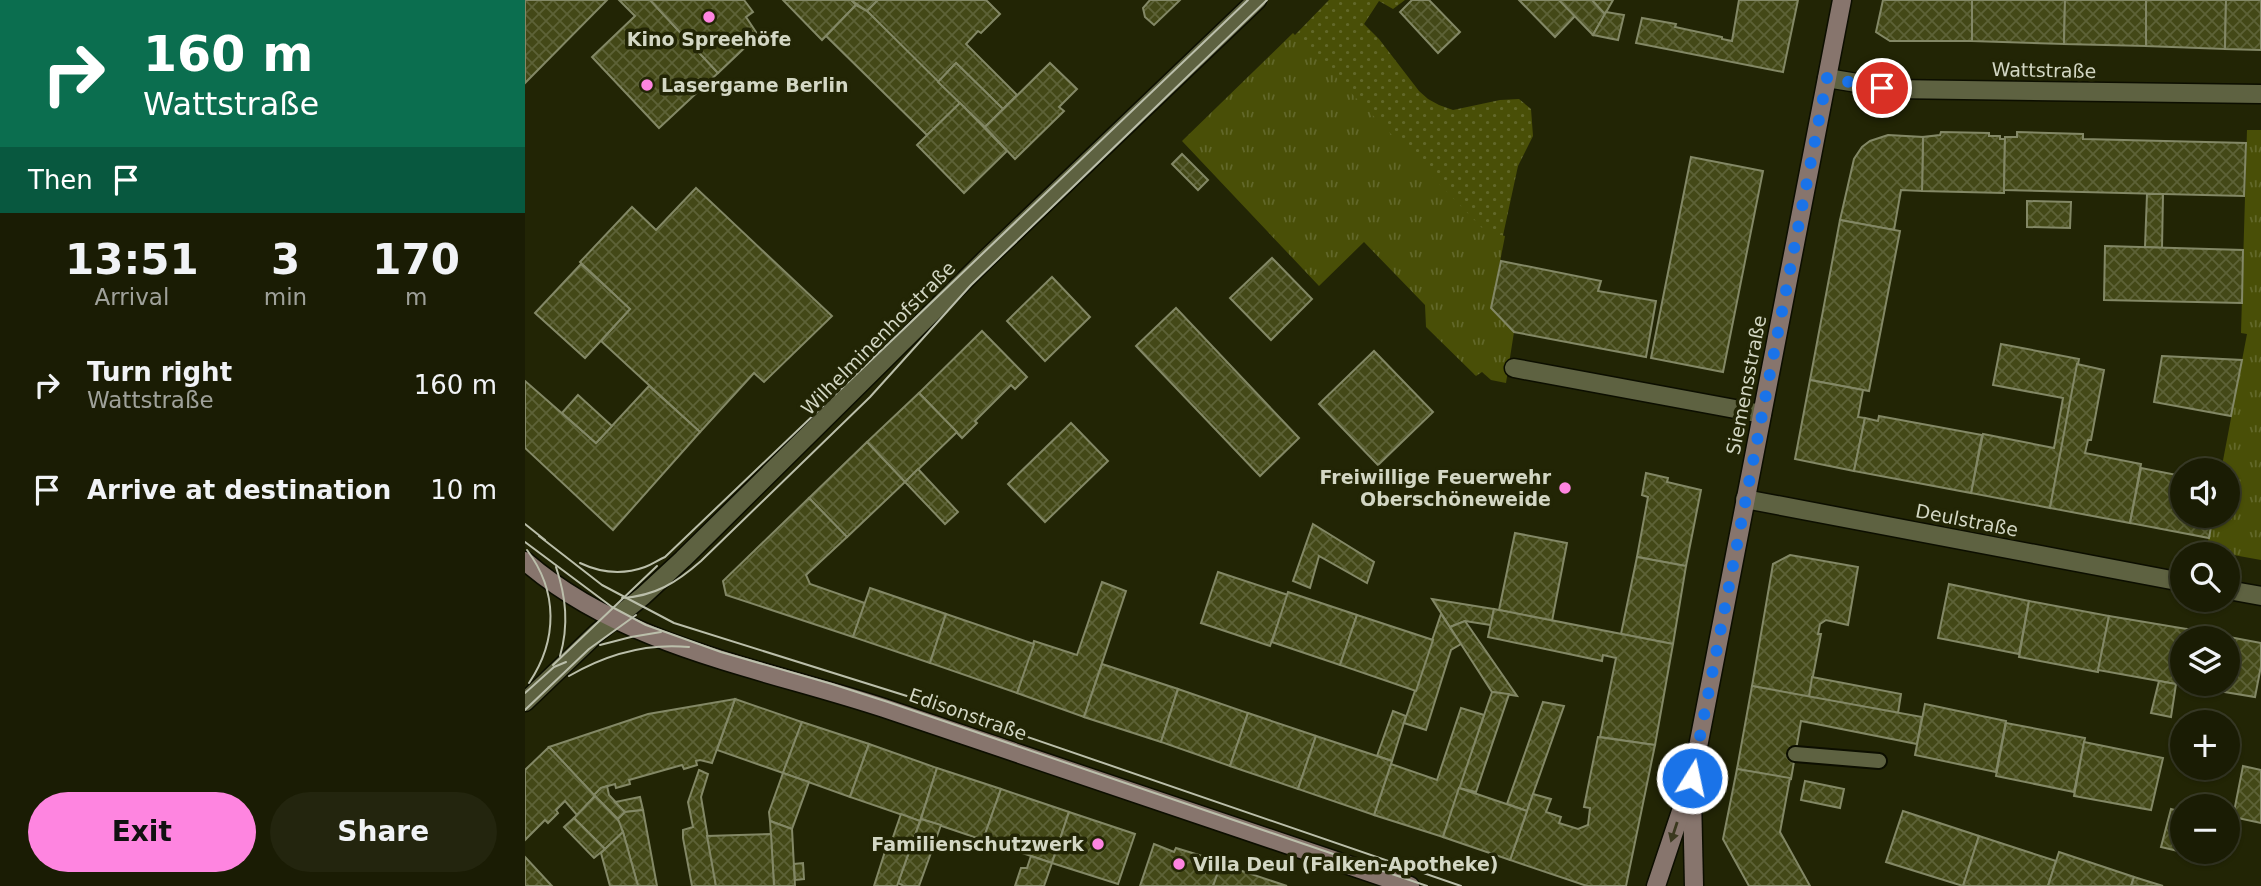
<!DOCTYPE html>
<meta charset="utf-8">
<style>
:root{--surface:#1a1c04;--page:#23250e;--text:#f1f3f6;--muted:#9fa19a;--line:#383a26;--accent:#fe85e0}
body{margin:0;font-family:"DejaVu Sans",sans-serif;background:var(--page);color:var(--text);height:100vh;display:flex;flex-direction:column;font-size:26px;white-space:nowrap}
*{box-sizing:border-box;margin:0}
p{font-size:23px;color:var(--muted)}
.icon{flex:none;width:38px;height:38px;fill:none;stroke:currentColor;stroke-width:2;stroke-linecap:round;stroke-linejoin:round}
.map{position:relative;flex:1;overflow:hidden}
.panel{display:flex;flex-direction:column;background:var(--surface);width:525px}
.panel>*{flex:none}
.hud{background:#0b6e4f;color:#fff;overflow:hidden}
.tools{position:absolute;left:1645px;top:458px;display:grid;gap:14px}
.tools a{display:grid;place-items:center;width:70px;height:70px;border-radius:50%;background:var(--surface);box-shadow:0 2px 5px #0004,0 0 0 2px var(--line);font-size:35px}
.pin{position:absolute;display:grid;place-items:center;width:60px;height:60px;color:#fff;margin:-30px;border:4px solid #fff;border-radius:50%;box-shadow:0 2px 7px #0007}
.me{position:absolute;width:77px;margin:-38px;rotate:10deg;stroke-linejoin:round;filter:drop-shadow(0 0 5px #0008)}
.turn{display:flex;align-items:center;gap:24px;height:147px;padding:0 28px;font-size:32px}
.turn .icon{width:91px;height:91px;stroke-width:2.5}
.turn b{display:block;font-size:49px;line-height:60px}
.then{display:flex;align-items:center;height:66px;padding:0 28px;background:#0003;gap:14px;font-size:26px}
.eta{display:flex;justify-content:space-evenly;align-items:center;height:119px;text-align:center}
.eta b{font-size:42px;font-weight:700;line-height:49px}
.primary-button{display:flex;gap:14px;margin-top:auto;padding:14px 28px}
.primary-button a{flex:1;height:80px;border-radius:42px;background:var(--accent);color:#111;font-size:28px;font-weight:700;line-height:80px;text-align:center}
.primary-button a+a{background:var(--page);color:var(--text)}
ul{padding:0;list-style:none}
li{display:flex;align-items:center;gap:21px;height:105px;padding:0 28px}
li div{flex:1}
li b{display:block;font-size:26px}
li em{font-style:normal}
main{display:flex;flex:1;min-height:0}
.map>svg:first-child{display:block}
</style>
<main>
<section class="panel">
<div class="hud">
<div class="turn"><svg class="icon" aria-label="right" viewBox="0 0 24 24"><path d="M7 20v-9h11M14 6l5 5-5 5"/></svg><div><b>160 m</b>Wattstraße</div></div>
<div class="then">Then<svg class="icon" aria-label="arrive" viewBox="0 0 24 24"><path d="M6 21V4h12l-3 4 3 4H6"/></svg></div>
</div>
<div class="eta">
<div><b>13:51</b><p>Arrival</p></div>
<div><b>3</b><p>min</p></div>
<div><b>170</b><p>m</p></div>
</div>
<ul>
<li><svg class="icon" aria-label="right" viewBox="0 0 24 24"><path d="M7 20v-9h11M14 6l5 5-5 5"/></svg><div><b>Turn right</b><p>Wattstraße</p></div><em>160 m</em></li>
<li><svg class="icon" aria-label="arrive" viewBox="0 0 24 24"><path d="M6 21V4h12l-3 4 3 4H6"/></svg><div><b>Arrive at destination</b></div><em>10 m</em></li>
</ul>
<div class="primary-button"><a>Exit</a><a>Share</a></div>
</section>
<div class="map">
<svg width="1736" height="886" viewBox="0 0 1736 886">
<defs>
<pattern id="grass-dots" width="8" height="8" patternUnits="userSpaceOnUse" patternTransform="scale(1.75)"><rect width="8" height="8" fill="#494f07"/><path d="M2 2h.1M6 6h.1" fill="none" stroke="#62682a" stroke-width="1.8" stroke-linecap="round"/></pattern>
<pattern id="park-tufts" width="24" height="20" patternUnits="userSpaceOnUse" patternTransform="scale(1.75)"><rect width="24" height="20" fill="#494f07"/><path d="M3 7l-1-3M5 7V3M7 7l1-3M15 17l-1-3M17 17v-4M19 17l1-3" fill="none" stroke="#62682a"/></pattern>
<pattern id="building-cross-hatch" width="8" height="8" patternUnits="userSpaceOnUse" patternTransform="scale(1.75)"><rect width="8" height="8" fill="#434817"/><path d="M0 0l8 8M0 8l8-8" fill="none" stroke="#5d6237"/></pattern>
</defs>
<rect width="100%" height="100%" fill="#222505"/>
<path fill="url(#grass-dots)" d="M804 0H880L868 9 854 1 839 24 854 39 894 91 903 99 914 105 928 110 975 100 994 99 1006 109 1008 136 993 166 963 305 735 71Z"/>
<g fill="url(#park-tufts)">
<path d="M768 33 960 231 980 236 966 308 989 332 981 383 966 380 957 372 951 376 901 327 900 305 839 242 794 286 657 141Z"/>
<path d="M1722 130H1736V560L1681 550 1688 516H1703V471H1696L1722 334 1716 333Z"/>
</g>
<g fill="url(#building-cross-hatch)" stroke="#838866" stroke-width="2">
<path d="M0 0H82L0 83Z"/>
<path d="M94 0H125L193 73 134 128 67 57 110 16Z"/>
<path d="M125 0H219L228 12 221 17 233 35 193 73Z"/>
<path d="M258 0H326L331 5 297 40Z"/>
<path d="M326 0H353L342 11Z"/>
<path d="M353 0H461L475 14 456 33 453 31 441 44 492 95 478 109 431 63 413 82 342 11Z"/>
<path d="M625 0H655L629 25 620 17 618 8Z"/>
<path d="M887 0H904L935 32 913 53 875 12Z"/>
<path d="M994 0H1034L1050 16 1030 37Z"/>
<path d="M1034 0H1067L1080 14 1068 35Z"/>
<path d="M1067 0H1088L1080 14Z"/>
<path d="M1214 0H1273L1258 72 1111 43 1117 18 1151 24 1150 27 1197 37V39L1207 41Z"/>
<path d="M1358 0H1447V41H1365L1351 32Z"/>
<path d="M1447 0H1540L1539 44 1447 41Z"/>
<path d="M1540 0H1621V46L1539 44Z"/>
<path d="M1621 0H1701L1700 49 1621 46Z"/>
<path d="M1701 0H1736V50L1700 49Z"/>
<path d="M331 5 342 11 435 103 402 135 301 36Z"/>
<path d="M1081 12 1099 15 1093 40 1068 35Z"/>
<path d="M431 63 478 109 460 127 413 82Z"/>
<path d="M525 63 552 89 534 107 539 111 490 159 460 127Z"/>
<path d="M435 103 482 151 439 193 392 145Z"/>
<path d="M1416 132 1464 133V136H1475V139H1480L1479 193 1397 191 1398 137 1415 135Z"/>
<path d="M1492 132 1558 134V139L1721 143 1719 196 1479 190 1480 137H1492Z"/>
<path d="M1363 135 1398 137 1397 191 1376 190 1369 230 1315 220 1329 159 1337 147 1345 141Z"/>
<path d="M657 154 683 180 673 190 647 164Z"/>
<path d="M1166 157 1238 171 1198 372 1126 358Z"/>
<path d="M171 188 307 316 239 382 229 373 175 432 76 341 105 309 55 262 107 207 131 230Z"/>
<path d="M1622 194H1638L1637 248 1620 247Z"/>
<path d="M1502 201 1546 202 1545 228 1502 227Z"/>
<path d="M1315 220 1375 231 1344 391 1285 380Z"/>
<path d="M1580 246 1718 250 1717 303 1579 300Z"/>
<path d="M747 258 787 299 746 340 705 298Z"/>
<path d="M976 261 1076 281 1073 291 1131 301 1121 357 989 332 966 308Z"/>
<path d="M56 264 105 309 60 358 10 313Z"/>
<path d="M527 277 565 317 520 361 482 321Z"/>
<path d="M651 308 774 438 735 476 611 346Z"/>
<path d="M457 331 502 377 490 389 486 385 450 421 452 423 437 438 394 393Z"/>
<path d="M1476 344 1554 359 1525 508 1446 493 1458 434 1529 448 1538 398 1468 385Z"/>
<path d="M849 351 908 412 853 465 794 404Z"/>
<path d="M1637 356 1717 360 1706 416 1629 402Z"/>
<path d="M1552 364 1579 370 1566 440H1563L1560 453 1616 464 1605 523 1525 508Z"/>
<path d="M1285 380 1338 390 1333 417 1340 418 1329 471 1270 459Z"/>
<path d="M0 381 71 443 124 386 175 432 88 530 0 448Z"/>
<path d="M394 393 432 432 380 482 342 442Z"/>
<path d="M53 395 87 426 71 443 37 413Z"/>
<path d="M1354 416 1457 435 1446 493 1329 471 1340 418 1353 421Z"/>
<path d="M546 423 583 461 520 522 483 484Z"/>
<path d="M342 442 380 482 322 537 284 498Z"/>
<path d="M1616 468 1657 476V516H1688L1684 538 1605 523Z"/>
<path d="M393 469 433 512 420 524 380 482Z"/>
<path d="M1121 473 1143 478 1142 482 1176 490 1161 566 1112 557 1123 497 1117 495Z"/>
<path d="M284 498 322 537 281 575 285 584 340 603 328 637 201 595 198 581Z"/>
<path d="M788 524 849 562 842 583 794 556 785 588 768 581Z"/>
<path d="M990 533 1042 543 1027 621 974 610Z"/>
<path d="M1265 555 1333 567 1323 625 1301 620 1295 624 1293 634H1296L1284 697 1227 686 1248 564Z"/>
<path d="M1112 557 1161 566 1148 644 1096 634Z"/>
<path d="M693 572 763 595 745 646 676 623Z"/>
<path d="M577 582 601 591 559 717 492 693 509 641 552 655Z"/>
<path d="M1424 584 1504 601 1494 654 1413 638Z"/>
<path d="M345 588 421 614 405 663 328 637Z"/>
<path d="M763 592 832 615 815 665 747 642Z"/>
<path d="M907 599 969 609 966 625 940 621 925 627Z"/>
<path d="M1504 601 1584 616 1573 672 1494 657Z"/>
<path d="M969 609 1148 644 1130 745 1075 737 1091 658 1078 655 1077 661 963 637Z"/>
<path d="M421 614 509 644 492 693 405 663Z"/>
<path d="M916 614 936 644 926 650 901 730 879 723Z"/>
<path d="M832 615 908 640 891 691 815 665Z"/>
<path d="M1584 616 1662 629 1660 639H1657V655L1651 684 1573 670Z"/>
<path d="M940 621 992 696 967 692 925 627Z"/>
<path d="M1662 629 1736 643V666L1730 697 1651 684 1657 655V684H1703V639H1660Z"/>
<path d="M577 664 653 689 636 742 559 717Z"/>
<path d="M1287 677 1376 694 1373 713 1284 697Z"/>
<path d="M1634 681 1651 684 1646 717 1626 713Z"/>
<path d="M1227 686 1397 717 1392 744 1276 721 1266 779 1212 769Z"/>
<path d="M653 689 723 713 705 766 636 742Z"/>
<path d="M967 692 984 694 951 792 934 788Z"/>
<path d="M210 699 277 722 258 773 192 750Z"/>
<path d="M210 699 187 763 175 760 171 761 172 765 159 769 157 765 104 780 105 784 91 788 90 784 76 788 69 795 24 747 123 714Z"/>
<path d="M1018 702 1039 706 1002 811 982 804Z"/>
<path d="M1400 704 1481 721 1471 772 1390 755Z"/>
<path d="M936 708 959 715 918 837 849 815 866 764 912 780Z"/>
<path d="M868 711 881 716 867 761 852 756Z"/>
<path d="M723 713 791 736 773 789 705 766Z"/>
<path d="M277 722 344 744 325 797 258 773Z"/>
<path d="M1481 723 1560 738 1549 792 1471 776Z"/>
<path d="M791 736 867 761 849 815 773 789Z"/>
<path d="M1073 737 1130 745 1101 886H1062L985 860 1008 794 1026 799 1021 812 1036 817 1034 823 1053 829 1063 825 1065 808 1059 807Z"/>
<path d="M1559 742 1638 758 1626 810 1549 796Z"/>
<path d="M344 744 412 768 395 821 325 797Z"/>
<path d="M24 747 70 796 52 815 40 801 31 810 33 813 23 823 20 820 0 840V770Z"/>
<path d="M1718 766 1736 770V823L1708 817Z"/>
<path d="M412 768 476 789 458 840 396 819Z"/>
<path d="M1212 769 1265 778 1255 832 1285 886H1224L1198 839Z"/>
<path d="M174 770 183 774 176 797 191 886H167L158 838V830L168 827 163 802Z"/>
<path d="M258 773 284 782 267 829 245 821 244 812Z"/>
<path d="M1280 781 1319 789 1315 808 1276 800Z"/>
<path d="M82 786 84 795 100 812 93 819 69 795 76 788Z"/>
<path d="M934 788 1002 811 985 860 918 837Z"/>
<path d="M476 789 544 812 527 863 458 840Z"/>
<path d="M70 796 95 822 98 832 80 849 49 818Z"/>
<path d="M115 797 118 810 100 812 90 802Z"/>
<path d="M1646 809 1657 812V852L1636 847Z"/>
<path d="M118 810 132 886H113L98 832 93 819 100 812Z"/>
<path d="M1378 811 1454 836 1438 886 1361 862Z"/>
<path d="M544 812 610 834 593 884 527 863Z"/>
<path d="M376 814 395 821 386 846 367 840Z"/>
<path d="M49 818 80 849 69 858 39 827Z"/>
<path d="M396 819 416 825 394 886H379L373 883Z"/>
<path d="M245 821 267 829 270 886H249Z"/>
<path d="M98 832 113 886H85L76 853Z"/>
<path d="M246 834 249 886H191L182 836Z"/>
<path d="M1454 836 1531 861 1523 886H1438Z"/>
<path d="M364 839 386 846 372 886H349Z"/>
<path d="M629 844 649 852 651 848 677 856 675 861 695 868 688 886H615Z"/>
<path d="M1534 852 1609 877 1606 886H1523Z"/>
<path d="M506 856 527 863 519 886H490L496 868H502Z"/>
<path d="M0 857 26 885 27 886H0Z"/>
<path d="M278 863 279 879 270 880 269 864Z"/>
<path d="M696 864 762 886H688Z"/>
<path d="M1609 877 1638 886H1606Z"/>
</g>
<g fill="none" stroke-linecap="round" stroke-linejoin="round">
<defs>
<path id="service" d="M1270 754 1354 761"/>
<g id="minor">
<path d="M1302 78 1368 89 1736 94"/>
<path d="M989 368 1237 414"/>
<path d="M1220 499 1657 582"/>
<path d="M1703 590 1736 596"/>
</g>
<path id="tertiary" d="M0 702 72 633 118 596 158 559 460 260 732 0"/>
<g id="secondary">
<path d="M0 561C99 647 238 668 359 708 535 766 710 826 885 886"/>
<path d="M1167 795 1169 886"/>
<path d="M1131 886 1167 778 1317 0"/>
</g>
</defs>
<use href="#service" stroke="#0c0e00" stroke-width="18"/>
<use href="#minor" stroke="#0c0e00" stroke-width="21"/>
<use href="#tertiary" stroke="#0c0e00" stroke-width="21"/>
<use href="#secondary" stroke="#0c0e00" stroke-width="21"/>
<use href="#service" stroke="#5e6241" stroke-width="14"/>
<use href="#minor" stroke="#5e6241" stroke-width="18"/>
<use href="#tertiary" stroke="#5e6241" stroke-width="18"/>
<use href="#secondary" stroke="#87756d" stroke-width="18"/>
<g stroke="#bbbfab" stroke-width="2">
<path d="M0 524 20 540"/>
<path d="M14 536 77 585 149 623 401 702 936 886"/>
<path d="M0 542 87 607 121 625 196 652 307 684 363 702 902 886"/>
<path d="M2 550C33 591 33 640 4 683"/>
<path d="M55 563C76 573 98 575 120 567 128 564 133 560 140 557L723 0"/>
<path d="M31 567C41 597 44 625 35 656"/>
<path d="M97 598C130 596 151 583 176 561L345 397 446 285 742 0"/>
<path d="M75 645 106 637 136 632"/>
<path d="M28 665 132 566"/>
<path d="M44 676C80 655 122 643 164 647"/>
<path d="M0 693 29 667 41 662"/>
<path d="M0 710 64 649 111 615"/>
</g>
</g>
<defs><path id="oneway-solid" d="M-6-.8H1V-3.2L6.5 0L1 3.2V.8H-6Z" transform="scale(1.75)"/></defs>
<use fill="#3b391f" href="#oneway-solid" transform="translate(1149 832) rotate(108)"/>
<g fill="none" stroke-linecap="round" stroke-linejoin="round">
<path stroke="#1a73e8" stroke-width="12" stroke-dasharray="0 21.6" d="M1167 778 1302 78 1357 88"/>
</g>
<g fill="#fe85e0" stroke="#222505" stroke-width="2.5">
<circle cx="184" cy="17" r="7"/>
<circle cx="122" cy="85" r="7"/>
<circle cx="1040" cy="488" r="7"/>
<circle cx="573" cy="844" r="7"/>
<circle cx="654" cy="864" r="7"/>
</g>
<g text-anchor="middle" stroke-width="7" stroke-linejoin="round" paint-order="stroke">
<g font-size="19" font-weight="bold" fill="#d3d7c4" stroke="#222505" text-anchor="start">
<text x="184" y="46" text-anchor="middle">Kino Spreehöfe</text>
<text x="136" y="92">Lasergame Berlin</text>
<text x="1026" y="484" text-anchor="end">Freiwillige Feuerwehr<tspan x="1026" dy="22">Oberschöneweide</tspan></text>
<text x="559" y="851" text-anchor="end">Familienschutzwerk</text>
<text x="668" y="871">Villa Deul (Falken-Apotheke)</text>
</g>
<g font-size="19" fill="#d3d7c4" stroke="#222505">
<text transform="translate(1519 70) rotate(1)" y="7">Wattstraße</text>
<text transform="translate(353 338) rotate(-45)" y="7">Wilhelminenhofstraße</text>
<text transform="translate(1221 385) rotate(-79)" y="7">Siemensstraße</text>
<text transform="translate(1442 520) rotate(11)" y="7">Deulstraße</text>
<text transform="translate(443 714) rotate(19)" y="7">Edisonstraße</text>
</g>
</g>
</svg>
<div class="tools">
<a><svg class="icon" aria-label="sound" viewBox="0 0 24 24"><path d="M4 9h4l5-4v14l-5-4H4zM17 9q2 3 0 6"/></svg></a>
<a><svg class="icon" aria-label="search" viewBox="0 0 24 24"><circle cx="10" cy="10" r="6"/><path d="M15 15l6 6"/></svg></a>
<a><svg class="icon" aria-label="layers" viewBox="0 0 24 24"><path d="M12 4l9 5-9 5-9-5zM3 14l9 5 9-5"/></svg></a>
<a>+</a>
<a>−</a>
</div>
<div class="pin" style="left:1357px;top:88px;background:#d93025"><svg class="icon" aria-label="arrive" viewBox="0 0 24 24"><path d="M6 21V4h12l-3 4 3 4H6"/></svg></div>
<svg class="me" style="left:1167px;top:778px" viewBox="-20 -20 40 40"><circle r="17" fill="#1a73e8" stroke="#fff" stroke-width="3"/><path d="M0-11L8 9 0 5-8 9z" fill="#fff"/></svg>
</div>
</main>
